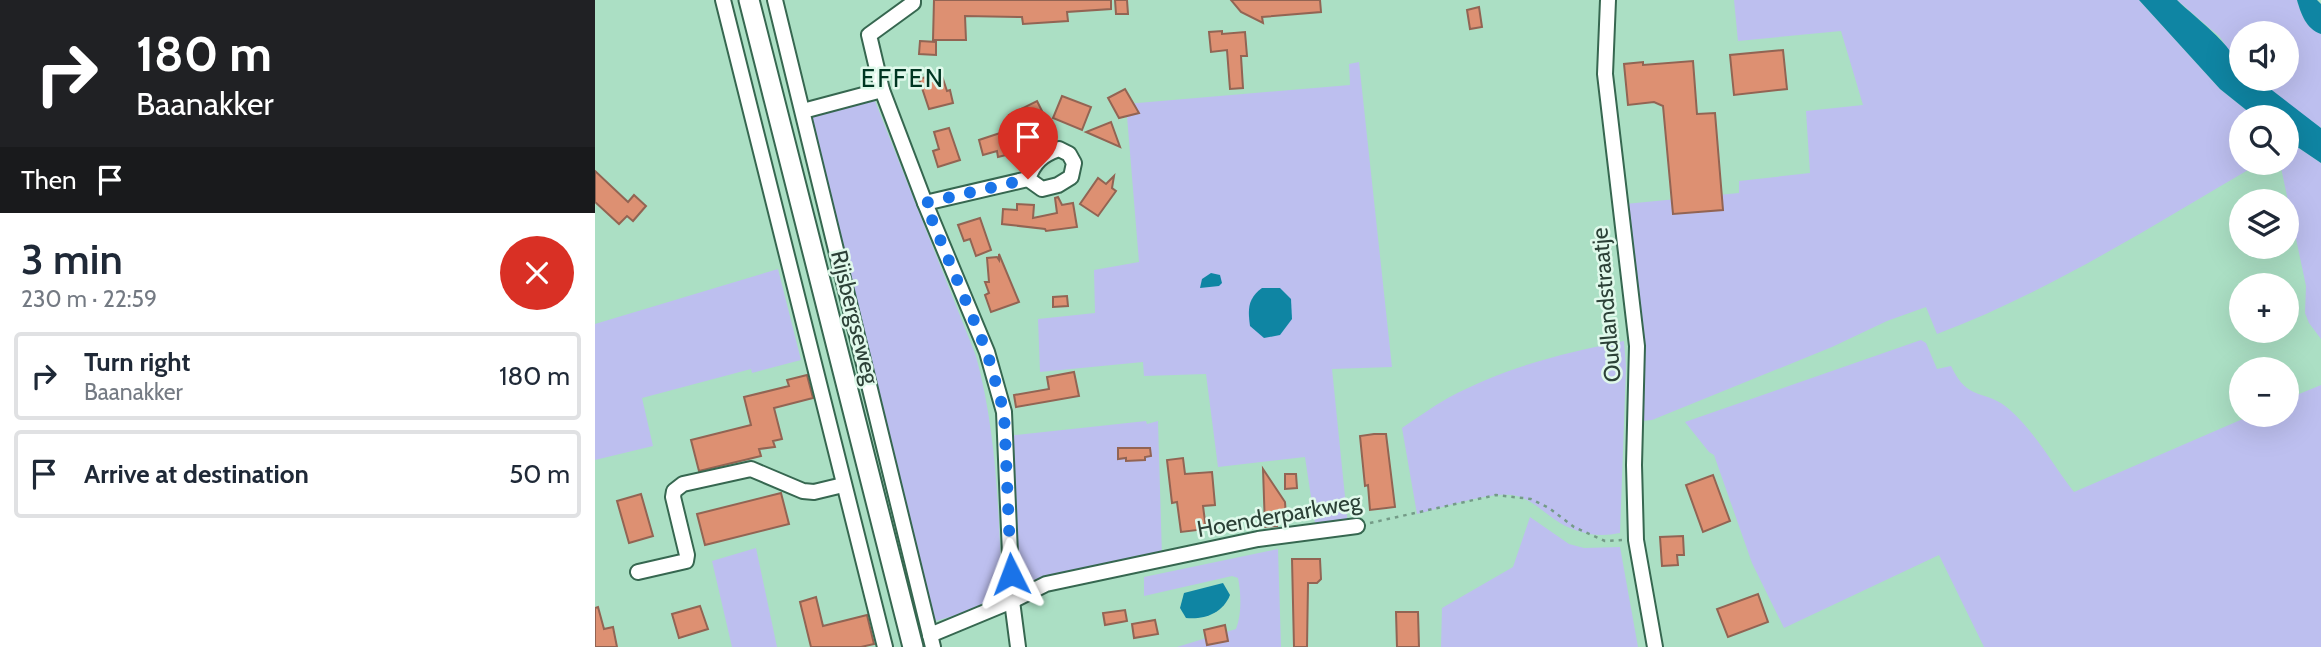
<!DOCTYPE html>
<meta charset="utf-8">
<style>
:root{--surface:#fff;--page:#f6f6f7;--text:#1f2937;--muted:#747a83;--line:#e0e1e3}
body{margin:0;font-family:Cabin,sans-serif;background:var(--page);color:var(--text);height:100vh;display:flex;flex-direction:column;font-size:26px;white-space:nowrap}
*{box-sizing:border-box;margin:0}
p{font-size:23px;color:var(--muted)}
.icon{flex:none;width:38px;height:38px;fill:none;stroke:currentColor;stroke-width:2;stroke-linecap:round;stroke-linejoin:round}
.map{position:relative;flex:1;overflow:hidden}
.drawer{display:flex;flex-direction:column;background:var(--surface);width:595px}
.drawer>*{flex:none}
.top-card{background:#202124;color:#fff;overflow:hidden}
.tools{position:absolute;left:1634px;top:21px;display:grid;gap:14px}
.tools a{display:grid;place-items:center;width:70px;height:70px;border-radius:50%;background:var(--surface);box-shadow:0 7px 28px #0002;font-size:35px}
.pin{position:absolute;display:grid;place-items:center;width:60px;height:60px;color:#fff;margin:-72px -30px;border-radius:50% 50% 50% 0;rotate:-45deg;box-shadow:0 0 7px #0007}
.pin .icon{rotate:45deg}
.me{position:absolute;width:77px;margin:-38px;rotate:357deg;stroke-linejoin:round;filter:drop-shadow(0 0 5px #0008)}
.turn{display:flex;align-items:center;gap:24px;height:147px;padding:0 21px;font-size:32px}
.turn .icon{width:91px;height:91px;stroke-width:2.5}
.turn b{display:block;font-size:49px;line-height:60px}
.then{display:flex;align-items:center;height:66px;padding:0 21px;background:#0003;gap:14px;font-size:26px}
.round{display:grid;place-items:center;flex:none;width:74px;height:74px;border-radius:37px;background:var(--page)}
.head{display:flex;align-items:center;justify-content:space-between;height:119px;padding:0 21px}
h1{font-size:42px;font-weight:600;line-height:52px}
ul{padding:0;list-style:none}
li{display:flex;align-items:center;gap:21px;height:88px;margin:0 14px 10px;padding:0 7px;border:4px solid var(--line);border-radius:7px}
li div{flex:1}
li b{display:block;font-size:26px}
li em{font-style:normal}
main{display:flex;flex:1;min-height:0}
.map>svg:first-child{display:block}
</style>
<main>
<section class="drawer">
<div class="top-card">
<div class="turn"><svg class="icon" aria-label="right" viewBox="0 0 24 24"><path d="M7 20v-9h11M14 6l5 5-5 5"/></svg><div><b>180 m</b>Baanakker</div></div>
<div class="then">Then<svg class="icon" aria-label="arrive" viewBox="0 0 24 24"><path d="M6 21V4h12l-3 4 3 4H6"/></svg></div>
</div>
<div class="head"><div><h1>3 min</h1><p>230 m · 22:59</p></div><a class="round" style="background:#d93025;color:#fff"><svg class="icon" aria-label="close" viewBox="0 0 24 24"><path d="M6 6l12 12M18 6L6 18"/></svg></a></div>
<ul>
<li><svg class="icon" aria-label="right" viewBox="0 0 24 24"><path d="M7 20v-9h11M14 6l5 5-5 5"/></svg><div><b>Turn right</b><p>Baanakker</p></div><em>180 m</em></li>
<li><svg class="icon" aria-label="arrive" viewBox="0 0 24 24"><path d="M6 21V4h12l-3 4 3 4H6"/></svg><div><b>Arrive at destination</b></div><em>50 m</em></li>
</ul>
</section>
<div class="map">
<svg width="1726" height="647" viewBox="0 0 1726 647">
<rect width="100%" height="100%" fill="#abdfc4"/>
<g fill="#bdbfef">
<path d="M1139 0H1544L1625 89 1660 117H1647V163H1665C1560 224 1456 291 1342 334L1331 307 1292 321 1237 347 1057 420 1047 421 1030 204 1144 193V181L1215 173 1211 111 1268 105 1246 31 1143 41Z"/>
<path d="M1582 0H1702C1706 14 1711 28 1726 34V128L1659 79H1692V33H1647V71L1625 37Z"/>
<path d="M764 62 797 367 737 369 753 526 721 530 710 457 623 467 611 374 549 376 548 362 445 372 443 319 500 313 499 270 544 262 531 104 755 85 754 64Z"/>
<path d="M278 96 381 356C402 433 404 516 407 595L362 615 340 621 214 116Z"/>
<path d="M1692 140 1726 163V339L1714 323 1710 313 1711 286 1685 163H1692Z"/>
<path d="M183 269 206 360 157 373 156 369 47 398 58 446 0 460V324Z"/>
<path d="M1326 340 1331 343 1342 369 1356 366C1373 403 1391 388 1415 410 1440 432 1458 465 1479 492L1657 415H1692V399L1726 385V647H1389L1344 555 1189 628 1157 563 1119 455 1114 452 1090 422Z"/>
<path d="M1029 341 1031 367 1025 533C1001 538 979 533 959 519 947 511 937 500 922 496 899 490 847 508 822 514L807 428C822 418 837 407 853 398 908 368 968 353 1029 341Z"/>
<path d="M551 421 552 424 563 421 567 557 422 590 411 436Z"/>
<path d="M935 517 974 544 989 548 1025 547 1043 647H846L847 608 918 567Z"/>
<path d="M161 548 182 647H137L117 561Z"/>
<path d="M683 549 686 647H582L641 629C647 614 646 593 643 578L637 576 549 596V577Z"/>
</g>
<g fill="#0f85a3">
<path d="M1544 0H1582C1601 19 1647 50 1647 79H1659L1669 84 1726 128V163L1692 140V117H1660L1625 89Z"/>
<path d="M1702 0H1722L1726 4V34C1711 29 1706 14 1702 0Z"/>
<path d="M616 273 625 275 627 283 624 286 605 288 607 279Z"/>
<path d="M667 288H685L696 299 697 319 685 335 669 338 655 326C653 310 652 299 667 288Z"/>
<path d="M628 583 635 595C628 613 609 620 591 618L585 608 589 593Z"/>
</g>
<g fill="#dd9072" stroke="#926453" stroke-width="2">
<path d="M339 0H516V9L472 12 473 21 428 24 427 17 370 16 371 40H338Z"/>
<path d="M520 0H532L533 14H521Z"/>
<path d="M636 0H725L726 12 667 17 668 23 646 12Z"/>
<path d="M884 7 887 27 875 29 872 10Z"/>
<path d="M627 31V34L650 32 652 56H646L648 88 635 89 632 50 616 52 614 32Z"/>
<path d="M325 41 341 42V55L324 54Z"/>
<path d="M1188 50 1192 89 1139 95 1135 55Z"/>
<path d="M1098 61 1102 114 1120 113 1128 210 1078 214 1068 106 1059 102 1033 105 1029 64 1048 62V65Z"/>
<path d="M346 73 352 91 355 90 358 103 334 109 324 79Z"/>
<path d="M530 89 544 113 524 118 513 98Z"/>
<path d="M467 96 496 107 487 130 458 118Z"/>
<path d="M442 101 453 123 442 129 441 127 437 129 434 124 421 130 414 115Z"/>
<path d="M516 122 525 147 491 132Z"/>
<path d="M354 128 365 160 343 167 338 151 344 149 339 132Z"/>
<path d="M414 130 419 153 403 157 402 151 388 155 384 140Z"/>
<path d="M0 171 33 202 39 195 51 206 38 221 32 216 24 224 0 202Z"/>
<path d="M519 176 517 188 521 191 503 216 485 204 503 178 511 184Z"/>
<path d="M463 197 467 205 478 203 482 227 451 231 450 229 407 224 408 209 422 210V204L439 205 438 218 462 213 460 198Z"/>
<path d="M385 218 396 250 381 256 375 239 369 241 363 225Z"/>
<path d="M404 254 424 302 396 312 390 295 394 293 390 282H394L392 258 402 257 404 260Z"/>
<path d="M472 296 473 306 458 307V297Z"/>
<path d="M479 372 484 396 421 407 419 395 454 389 452 377Z"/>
<path d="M212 375 218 398 179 408 187 439 178 441 180 447 164 449 166 456 104 471 96 440 156 425 149 397 194 386 192 380Z"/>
<path d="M779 434H791L800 507 775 510 773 485 770 486 765 436Z"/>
<path d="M523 448H555L556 456 550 457V460L531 461V458L523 459Z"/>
<path d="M588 458 590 474 617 472 620 505 608 506 611 529 586 532 582 502 577 503 572 460Z"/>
<path d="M668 469 690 502 691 516H681L682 526 670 527Z"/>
<path d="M690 474H701L702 488 690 489Z"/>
<path d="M1118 475 1135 521 1108 532 1091 485Z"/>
<path d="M186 493 194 524 110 545 102 514Z"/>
<path d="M46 494 58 536 34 543 22 501Z"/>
<path d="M1088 536 1089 555H1082L1083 565 1067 566 1065 537Z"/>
<path d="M697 559H725L726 579 722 583H713L712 647H699Z"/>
<path d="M1163 594 1173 622 1133 637 1122 609Z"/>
<path d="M221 597 228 626 272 615 279 644 266 647H216L205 602Z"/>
<path d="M105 606 113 629 84 638 77 614Z"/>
<path d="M3 607 9 629 18 627 22 647H0V608Z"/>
<path d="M530 610 532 621 510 625 508 613Z"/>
<path d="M801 612H823L824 647H802Z"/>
<path d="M560 620 563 634 539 638 537 624Z"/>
<path d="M630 625 633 641 612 645 609 630Z"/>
</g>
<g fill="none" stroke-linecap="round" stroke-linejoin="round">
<defs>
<g id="minor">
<path d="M128 0 290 647"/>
<path d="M180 0 338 647"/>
<path d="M318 0V3L274 35 287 90 330 203 392 352 409 412 417 601 423 647"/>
<path d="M1013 0 1010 74 1042 346 1039 465 1041 540 1060 647"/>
<path d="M208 111 287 90"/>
<path d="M330 203 433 179 447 189 463 185 476 177 479 163 474 154 464 149C447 155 439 162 433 179"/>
<path d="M43 572 91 561 92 555 78 497 79 491 88 484 156 469 208 491 219 492 248 485"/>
<path d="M335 635 417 601 451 584 663 539 762 526"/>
</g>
<path id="major" d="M154 0 318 647"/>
</defs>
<use href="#minor" stroke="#366750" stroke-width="18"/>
<use href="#major" stroke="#366750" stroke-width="23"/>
<path stroke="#749b87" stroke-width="2.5" stroke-dasharray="3.5 5" stroke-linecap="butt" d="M775 523 901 495 936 499 954 508 979 527 1010 541 1027 540"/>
<use href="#minor" stroke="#fff" stroke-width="14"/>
<use href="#major" stroke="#fff" stroke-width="19"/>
</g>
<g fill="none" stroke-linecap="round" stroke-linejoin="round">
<path stroke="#1a73e8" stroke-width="12" stroke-dasharray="0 21.6" d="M416 574 409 412 392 352 330 203 433 179"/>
</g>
<g text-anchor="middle" stroke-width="5" stroke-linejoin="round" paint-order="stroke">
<g font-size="23" fill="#2c4137" stroke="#e0f9eb">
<text transform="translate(1011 305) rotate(-95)" y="8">Oudlandstraatje</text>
<text transform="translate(260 317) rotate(76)" y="8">Rijsbergseweg</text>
<text transform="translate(684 515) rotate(-10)" y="8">Hoenderparkweg</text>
</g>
<g font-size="26" letter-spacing="2" fill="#003622" stroke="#e0f9eb">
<text x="308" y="87">EFFEN</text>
</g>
</g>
</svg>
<div class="tools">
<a><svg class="icon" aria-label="sound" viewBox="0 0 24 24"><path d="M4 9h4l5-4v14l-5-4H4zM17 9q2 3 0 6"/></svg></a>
<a><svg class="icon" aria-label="search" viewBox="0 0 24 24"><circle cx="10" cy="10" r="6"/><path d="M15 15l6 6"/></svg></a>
<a><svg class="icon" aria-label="layers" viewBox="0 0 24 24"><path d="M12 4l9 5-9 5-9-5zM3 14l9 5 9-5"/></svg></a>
<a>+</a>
<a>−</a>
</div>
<div class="pin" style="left:433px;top:179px;background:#d93025"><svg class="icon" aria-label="arrive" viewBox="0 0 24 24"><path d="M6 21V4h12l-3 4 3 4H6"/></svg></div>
<svg class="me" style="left:416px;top:574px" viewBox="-20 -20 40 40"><path d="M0-17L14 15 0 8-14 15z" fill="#1a73e8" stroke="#fff" stroke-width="4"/></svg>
</div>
</main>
